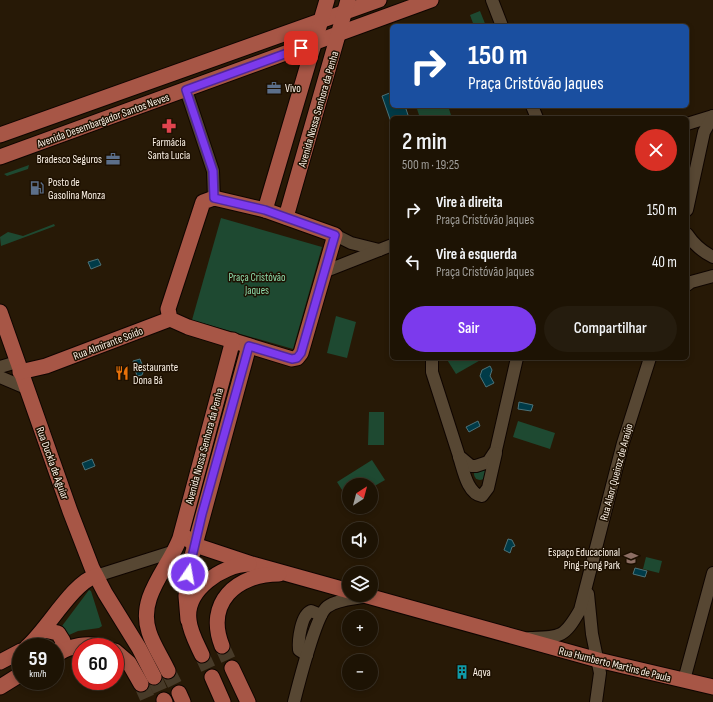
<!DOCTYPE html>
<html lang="pt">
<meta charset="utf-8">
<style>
:root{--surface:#1d1304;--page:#251c0e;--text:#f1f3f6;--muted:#a09e9a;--line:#3b3226;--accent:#7c3aed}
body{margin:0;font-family:"Sofia Sans Condensed",sans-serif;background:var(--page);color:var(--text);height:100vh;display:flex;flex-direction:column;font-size:15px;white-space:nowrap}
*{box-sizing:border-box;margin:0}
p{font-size:13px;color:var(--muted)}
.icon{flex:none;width:22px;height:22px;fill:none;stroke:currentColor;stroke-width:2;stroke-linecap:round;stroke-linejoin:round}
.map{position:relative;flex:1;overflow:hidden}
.panel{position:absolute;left:390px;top:116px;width:299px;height:244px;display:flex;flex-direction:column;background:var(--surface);border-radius:6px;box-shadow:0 2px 6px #0003,0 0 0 1px var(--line)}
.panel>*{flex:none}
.hud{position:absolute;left:390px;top:24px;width:299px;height:84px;border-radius:6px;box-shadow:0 2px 6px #0003,0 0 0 1px var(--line);background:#1a4fa0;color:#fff;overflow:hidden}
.needle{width:26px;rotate:36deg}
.controls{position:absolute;left:342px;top:478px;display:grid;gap:8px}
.controls a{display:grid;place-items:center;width:36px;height:36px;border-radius:50%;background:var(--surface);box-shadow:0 2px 6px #0003,0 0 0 1px var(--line);font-size:20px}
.speed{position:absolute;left:12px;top:638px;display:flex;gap:8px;font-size:20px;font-weight:700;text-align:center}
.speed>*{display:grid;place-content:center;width:52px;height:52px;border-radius:50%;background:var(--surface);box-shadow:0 2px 6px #0003,0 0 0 1px var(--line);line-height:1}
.speed small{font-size:10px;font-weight:400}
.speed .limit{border:6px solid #d22;background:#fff;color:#111}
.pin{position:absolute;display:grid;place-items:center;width:34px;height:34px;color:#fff;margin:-17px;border-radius:8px;box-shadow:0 2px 6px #0006}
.me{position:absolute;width:44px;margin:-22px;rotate:12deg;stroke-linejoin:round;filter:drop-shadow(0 0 3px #0008)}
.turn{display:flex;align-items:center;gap:14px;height:84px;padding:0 12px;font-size:18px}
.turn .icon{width:52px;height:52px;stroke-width:2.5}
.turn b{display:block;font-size:28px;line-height:34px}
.round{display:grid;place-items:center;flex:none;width:42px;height:42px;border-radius:21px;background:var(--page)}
.overview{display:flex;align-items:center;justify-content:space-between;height:68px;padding:0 12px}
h1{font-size:24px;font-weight:600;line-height:30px}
.button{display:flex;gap:8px;margin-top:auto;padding:8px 12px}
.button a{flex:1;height:46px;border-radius:24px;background:var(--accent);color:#fff;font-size:16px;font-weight:600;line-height:46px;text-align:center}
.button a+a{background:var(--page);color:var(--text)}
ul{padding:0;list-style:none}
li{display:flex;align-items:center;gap:12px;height:52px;padding:0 12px}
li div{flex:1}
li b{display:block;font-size:15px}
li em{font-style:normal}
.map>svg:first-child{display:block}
</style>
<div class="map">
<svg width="713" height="702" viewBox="0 0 713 702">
<rect width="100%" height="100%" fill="#271906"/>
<g fill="#1e4931">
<path d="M480 11 486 26H474L470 15Z"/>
<path d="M416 106H448L452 118H420Z"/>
<path d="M29 165 28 169 7 176 4 174Z"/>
<path d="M221 218 322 247 293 349 192 320Z"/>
<path d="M54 224 55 226 1 246 0 237 8 232 23 236Z"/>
<path d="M336 316 356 322 347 358 327 353Z"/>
<path d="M446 358H484L456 374Z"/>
<path d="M369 412H384V445H368Z"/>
<path d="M518 421 555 433 550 449 513 437Z"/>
<path d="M372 460 385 480 371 488V485H349V501L337 482Z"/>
<circle cx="480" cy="474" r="6"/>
<path d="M646 557 662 561 659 573 643 569Z"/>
<path d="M89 590 91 591 102 626 99 628 78 631 60 639 56 634Z"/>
</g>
<g fill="#003b48" stroke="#4c7278">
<path d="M392 92V106H405L409 118H392V125L382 96Z"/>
<path d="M98 259 101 265 91 269 88 262Z"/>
<path d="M140 359 144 370 142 375 137 376 133 361Z"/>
<path d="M490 366 492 370 490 376 494 383 486 387 480 376 482 370Z"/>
<path d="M519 402 533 405 531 411 518 409Z"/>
<path d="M478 421 480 426 469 432 466 427Z"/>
<path d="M92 459 95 466 85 470 82 463Z"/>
<path d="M508 539 512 540 515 546 512 547 510 553 504 550Z"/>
<path d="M635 568 647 571 645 577 633 574Z"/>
</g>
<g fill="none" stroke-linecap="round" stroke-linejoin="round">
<g stroke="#473a28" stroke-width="15" stroke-dasharray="15 8" stroke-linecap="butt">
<path d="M222 646 232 668"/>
<path d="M202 655 212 677"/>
<path d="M168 671 179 693"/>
<path d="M154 677 164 700"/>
<path d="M141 684 149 702"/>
</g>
<defs>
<g id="minor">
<path d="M492 0 502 26"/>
<path d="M186 90 213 171 214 198"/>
<path d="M532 106 537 118"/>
<path d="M687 124 713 116"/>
<path d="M687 210 704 132 713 116"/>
<path d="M687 234C693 243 703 252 713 257"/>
<path d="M335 235 351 243 379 250"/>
<path d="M326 271 392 245"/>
<path d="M687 285 691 282 713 276"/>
<path d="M432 358V372L459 456 471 466H476L488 462 496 450 517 358"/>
<path d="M0 367 17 362"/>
<path d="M0 377 26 388"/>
<path d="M459 457C463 468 467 494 482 496L488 488 496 453"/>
<path d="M96 576 175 551"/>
<path d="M588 594 592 634 600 673 596 702"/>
<path d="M529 638C561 637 564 638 580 610L623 443 650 358"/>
<path d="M307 655 299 650C298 640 301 615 311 611L321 615"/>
<path d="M684 680 713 573"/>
<path d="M294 702C298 686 316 615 327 607 337 599 356 599 369 596"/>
</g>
<g id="major">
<path d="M0 135 379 0"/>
<path d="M0 157 431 0"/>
<path d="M214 198 265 210 335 235 301 353 297 358 292 359 188 327 170 319 168 309 203 202Z"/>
<path d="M265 210 327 0"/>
<path d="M286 217 348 0"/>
<path d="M0 312 70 511 92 568 105 593 139 648 154 677"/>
<path d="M20 372 46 366 170 319"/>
<path d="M187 538 195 545 252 564 349 591"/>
<path d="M364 595 598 660 713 687"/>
<path d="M188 620 186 596 190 563 249 346"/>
<path d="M44 630 58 633 63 641 61 652"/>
<path d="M222 646C205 603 236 574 279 574"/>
<path d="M27 647C47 630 73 582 96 576"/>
<path d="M115 651 129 663 141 684"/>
<path d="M55 655C72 645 87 642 106 647"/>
<path d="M202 655C197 644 190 632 189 620 185 590 222 565 249 564"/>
<path d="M0 662 21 651"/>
<path d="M232 668 248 702"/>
<path d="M168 671C162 658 153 645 149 632 137 597 169 568 180 538L233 340"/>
<path d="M212 677 223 702"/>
<path d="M0 687 21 674"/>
<path d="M179 693 183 702"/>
<path d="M164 700 165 702"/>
</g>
</defs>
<use href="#minor" stroke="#0f0500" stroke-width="14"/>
<use href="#major" stroke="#0f0500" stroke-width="17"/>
<use href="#minor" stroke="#574733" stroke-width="12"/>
<use href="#major" stroke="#a75646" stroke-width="15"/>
</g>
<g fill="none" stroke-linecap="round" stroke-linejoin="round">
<defs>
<path id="route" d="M188 574 202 514 249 346 292 359 297 358 301 353 335 235 265 210 214 198 213 171 186 90 301 48"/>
</defs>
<use href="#route" stroke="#51269a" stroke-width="10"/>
<use href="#route" stroke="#7c3aed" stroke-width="7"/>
</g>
<defs>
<symbol id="office-bare" viewBox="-9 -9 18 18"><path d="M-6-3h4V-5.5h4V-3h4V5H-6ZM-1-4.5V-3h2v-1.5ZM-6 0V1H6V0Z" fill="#5c6f8a" stroke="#1d1001" stroke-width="2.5" paint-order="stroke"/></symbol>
<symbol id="pharmacy-bare" viewBox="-9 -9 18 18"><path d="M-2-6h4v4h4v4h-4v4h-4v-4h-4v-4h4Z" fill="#e0444e" stroke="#1d1001" stroke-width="2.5" paint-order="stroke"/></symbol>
<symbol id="fuel-bare" viewBox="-9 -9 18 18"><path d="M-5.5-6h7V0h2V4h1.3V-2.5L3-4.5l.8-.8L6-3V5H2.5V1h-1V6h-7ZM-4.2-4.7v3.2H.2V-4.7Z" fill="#5c6f8a" stroke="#1d1001" stroke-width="2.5" paint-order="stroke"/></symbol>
<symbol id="restaurant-bare" viewBox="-9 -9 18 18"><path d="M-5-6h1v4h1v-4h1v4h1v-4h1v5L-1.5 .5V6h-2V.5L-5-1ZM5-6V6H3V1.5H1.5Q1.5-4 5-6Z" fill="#e8710a" stroke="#1d1001" stroke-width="2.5" paint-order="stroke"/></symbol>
<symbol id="school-bare" viewBox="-9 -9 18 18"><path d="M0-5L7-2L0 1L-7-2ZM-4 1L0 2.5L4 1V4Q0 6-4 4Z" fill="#8d6e63" stroke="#1d1001" stroke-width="2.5" paint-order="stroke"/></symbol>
<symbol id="building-bare" viewBox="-9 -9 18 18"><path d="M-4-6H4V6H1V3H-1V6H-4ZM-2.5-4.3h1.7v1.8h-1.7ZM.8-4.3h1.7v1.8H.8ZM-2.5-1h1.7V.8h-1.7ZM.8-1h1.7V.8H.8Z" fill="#0f9aa8" stroke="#1d1001" stroke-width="2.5" paint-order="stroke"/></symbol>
</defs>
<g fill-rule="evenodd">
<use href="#office-bare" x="264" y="78" width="20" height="20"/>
<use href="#pharmacy-bare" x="159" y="116" width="20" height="20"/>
<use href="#office-bare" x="103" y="149" width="20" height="20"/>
<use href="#fuel-bare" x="27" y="178" width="20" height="20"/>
<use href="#restaurant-bare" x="112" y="363" width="20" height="20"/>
<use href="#school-bare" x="621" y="548" width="20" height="20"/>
<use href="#building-bare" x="452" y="662" width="20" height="20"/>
</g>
<g text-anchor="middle" stroke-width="3" stroke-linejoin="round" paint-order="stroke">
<g font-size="11" fill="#fdf3e7" stroke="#1d1001" text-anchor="start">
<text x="285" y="92">Vivo</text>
<text x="169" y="146" text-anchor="middle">Farmácia<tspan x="169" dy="13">Santa Lucia</tspan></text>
<text x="102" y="163" text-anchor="end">Bradesco Seguros</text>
<text x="48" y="186">Posto de<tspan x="48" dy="13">Gasolina Monza</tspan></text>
<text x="133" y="371">Restaurante<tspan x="133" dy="13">Dona Bá</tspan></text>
<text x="620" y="556" text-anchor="end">Espaço Educacional<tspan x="620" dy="13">Ping-Pong Park</tspan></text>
<text x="473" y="676">Aqva</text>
</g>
<g font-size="11" fill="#fdf3e7" stroke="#1d1001">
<text transform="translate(318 109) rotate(-74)" y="4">Avenida Nossa Senhora da Penha</text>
<text transform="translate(103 120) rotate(-20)" y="4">Avenida Desembargador Santos Neves</text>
<text transform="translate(108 343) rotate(-21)" y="4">Rua Almirante Soído</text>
<text transform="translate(204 446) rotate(-75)" y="4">Avenida Nossa Senhora da Penha</text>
<text transform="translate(53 463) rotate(70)" y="4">Rua Duckla de Aguiar</text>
<text transform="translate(616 472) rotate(-75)" y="4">Rua Alaor Queiroz de Araújo</text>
<text transform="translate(615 664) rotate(14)" y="4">Rua Humberto Martins de Paula</text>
</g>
<g font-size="11" fill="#8eddad" stroke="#1d1001">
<text x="257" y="281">Praça Cristóvão<tspan x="257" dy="13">Jaques</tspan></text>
</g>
</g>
</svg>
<div class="controls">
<a><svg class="needle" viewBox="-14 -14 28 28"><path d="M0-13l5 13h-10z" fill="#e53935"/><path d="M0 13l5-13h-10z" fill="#a09e9a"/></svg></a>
<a><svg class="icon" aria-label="sound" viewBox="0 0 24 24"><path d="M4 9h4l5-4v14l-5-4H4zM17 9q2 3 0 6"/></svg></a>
<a><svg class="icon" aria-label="layers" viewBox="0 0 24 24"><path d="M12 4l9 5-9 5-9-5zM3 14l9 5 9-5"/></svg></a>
<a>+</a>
<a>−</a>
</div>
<div class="speed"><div>59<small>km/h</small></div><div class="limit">60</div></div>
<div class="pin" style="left:301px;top:48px;background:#d93025"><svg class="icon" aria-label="arrive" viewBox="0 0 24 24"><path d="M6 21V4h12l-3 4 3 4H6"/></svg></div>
<svg class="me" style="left:188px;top:574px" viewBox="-20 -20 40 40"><circle r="17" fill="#7c3aed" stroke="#fff" stroke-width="3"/><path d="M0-11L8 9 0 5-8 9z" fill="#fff"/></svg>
<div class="hud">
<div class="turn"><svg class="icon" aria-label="right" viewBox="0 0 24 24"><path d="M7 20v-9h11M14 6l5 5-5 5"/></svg><div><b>150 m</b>Praça Cristóvão Jaques</div></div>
</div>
<section class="panel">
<div class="overview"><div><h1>2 min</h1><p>500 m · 19:25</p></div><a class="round" style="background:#d93025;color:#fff"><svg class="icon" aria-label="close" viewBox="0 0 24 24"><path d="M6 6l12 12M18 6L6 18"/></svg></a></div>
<ul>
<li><svg class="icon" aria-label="right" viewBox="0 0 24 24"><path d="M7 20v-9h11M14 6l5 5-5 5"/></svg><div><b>Vire à direita</b><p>Praça Cristóvão Jaques</p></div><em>150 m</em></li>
<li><svg class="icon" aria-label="left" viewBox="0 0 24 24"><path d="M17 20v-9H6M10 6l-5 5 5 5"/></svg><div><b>Vire à esquerda</b><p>Praça Cristóvão Jaques</p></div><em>40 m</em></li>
</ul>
<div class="button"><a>Sair</a><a>Compartilhar</a></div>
</section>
</div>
